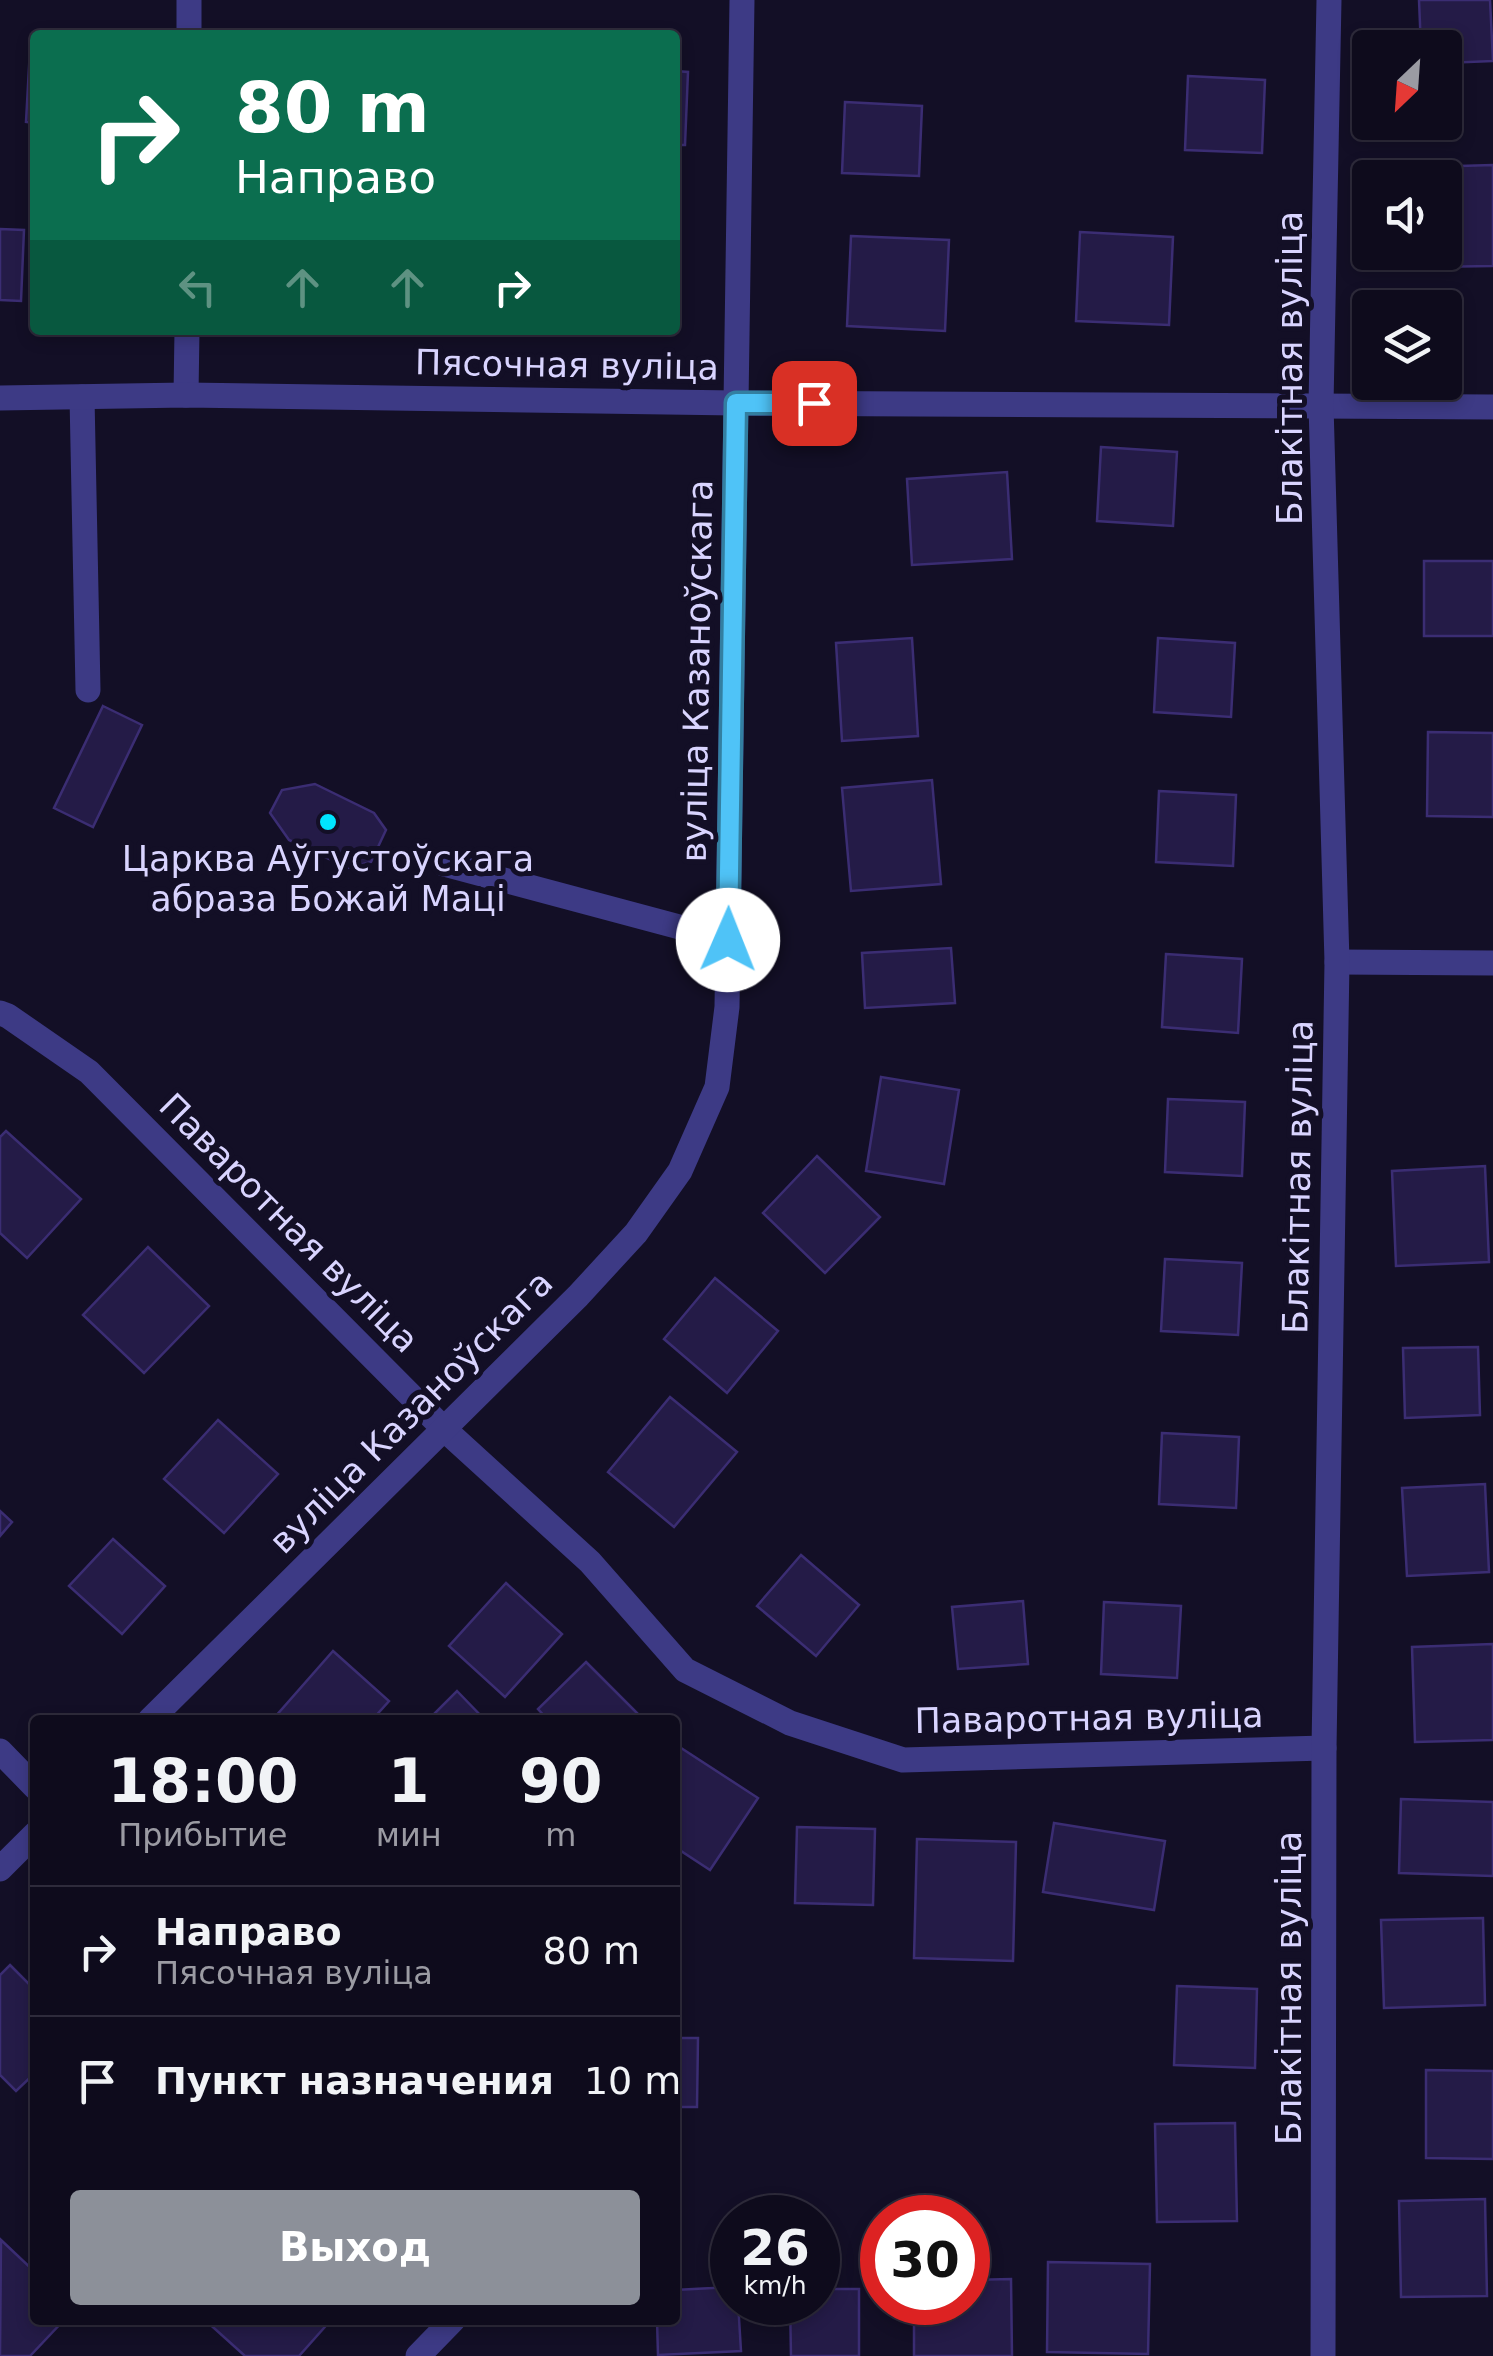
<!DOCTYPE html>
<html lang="ru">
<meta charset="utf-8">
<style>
:root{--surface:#0e0b1c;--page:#1c1929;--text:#f1f3f6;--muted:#9b9ba3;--line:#2e2b3b;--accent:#8c9099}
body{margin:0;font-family:"DejaVu Sans",sans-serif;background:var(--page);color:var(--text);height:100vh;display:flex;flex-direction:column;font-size:38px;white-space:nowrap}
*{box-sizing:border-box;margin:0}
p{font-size:32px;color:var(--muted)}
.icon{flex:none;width:55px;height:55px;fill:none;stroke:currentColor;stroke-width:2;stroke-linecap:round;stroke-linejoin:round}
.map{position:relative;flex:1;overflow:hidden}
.panel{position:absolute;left:30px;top:1715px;width:650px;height:610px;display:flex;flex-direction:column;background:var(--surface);border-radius:10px;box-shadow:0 5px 15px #0003,0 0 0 2px var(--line)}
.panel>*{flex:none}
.guide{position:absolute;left:30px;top:30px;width:650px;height:305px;border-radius:10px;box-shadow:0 5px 15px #0003,0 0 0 2px var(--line);background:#0b6e4f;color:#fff;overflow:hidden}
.needle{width:65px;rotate:205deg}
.fabs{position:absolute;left:1352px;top:30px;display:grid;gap:20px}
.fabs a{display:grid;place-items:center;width:110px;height:110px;border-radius:10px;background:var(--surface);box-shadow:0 5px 15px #0003,0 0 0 2px var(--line);font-size:50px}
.speed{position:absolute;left:710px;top:2195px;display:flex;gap:20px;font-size:50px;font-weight:700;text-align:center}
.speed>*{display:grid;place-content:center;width:130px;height:130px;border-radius:50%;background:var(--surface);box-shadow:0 5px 15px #0003,0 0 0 2px var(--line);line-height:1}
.speed small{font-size:25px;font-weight:400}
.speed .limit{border:15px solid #d22;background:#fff;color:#111}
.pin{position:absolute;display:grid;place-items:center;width:85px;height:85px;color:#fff;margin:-42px;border-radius:20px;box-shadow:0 5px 15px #0006}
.me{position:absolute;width:110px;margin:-55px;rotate:1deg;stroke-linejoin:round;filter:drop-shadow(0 0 8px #0008)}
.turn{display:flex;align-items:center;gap:35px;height:210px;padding:0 40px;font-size:45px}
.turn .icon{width:130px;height:130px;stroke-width:2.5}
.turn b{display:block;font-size:70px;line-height:85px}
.lanes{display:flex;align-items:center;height:95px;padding:0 40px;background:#0003;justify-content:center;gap:50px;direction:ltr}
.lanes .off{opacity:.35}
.eta{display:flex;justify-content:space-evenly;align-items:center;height:170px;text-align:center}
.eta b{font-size:60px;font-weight:700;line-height:70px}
.action{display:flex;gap:20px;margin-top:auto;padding:20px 40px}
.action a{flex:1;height:115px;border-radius:10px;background:var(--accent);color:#fff;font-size:40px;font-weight:700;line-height:115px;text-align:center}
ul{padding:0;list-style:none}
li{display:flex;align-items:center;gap:30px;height:130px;padding:0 40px;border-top:2px solid var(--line)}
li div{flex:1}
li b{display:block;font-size:38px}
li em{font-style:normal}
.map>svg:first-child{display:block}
</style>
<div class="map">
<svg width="1493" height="2356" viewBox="0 0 1493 2356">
<rect width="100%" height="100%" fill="#130f26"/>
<g fill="#241b47" stroke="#3b2d73" stroke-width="2.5">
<path d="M1419 0H1490L1493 61 1445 63V48H1421Z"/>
<path d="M30 49 35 50V123L26 122Z"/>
<path d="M675 71 688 72 685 145H675Z"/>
<path d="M1188 76 1265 80 1262 153 1185 150Z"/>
<path d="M845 102 922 106 919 176 842 173Z"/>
<path d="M1493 165V266L1427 267V252H1445V178H1425V167Z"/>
<path d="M0 229 24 230 21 301 0 300Z"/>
<path d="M1080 232 1173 237 1169 325 1076 321Z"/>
<path d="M851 236 949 240 945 331 847 326Z"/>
<path d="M1101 447 1177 452 1173 526 1097 521Z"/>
<path d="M1007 472 1012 559 912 565 907 479Z"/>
<rect x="1424" y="561" width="69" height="75"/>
<path d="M912 638 918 736 842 741 836 643Z"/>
<path d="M1158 638 1235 643 1231 717 1154 712Z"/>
<path d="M103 706 142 725 93 827 54 808Z"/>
<path d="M1428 732 1493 733V817L1427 816Z"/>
<path d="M932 780 941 884 851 891 842 788Z"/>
<path d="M315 784 374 813 386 830 371 862 348 868 289 840 270 813 282 790Z"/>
<path d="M1159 791 1236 795 1233 866 1156 862Z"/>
<path d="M951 948 955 1003 865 1008 862 953Z"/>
<path d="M1166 954 1242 959 1238 1033 1162 1027Z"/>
<path d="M881 1077 959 1090 944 1184 866 1171Z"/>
<path d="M1168 1099 1245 1102 1242 1176 1165 1172Z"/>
<path d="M6 1131 81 1199 27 1258 0 1233V1137Z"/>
<path d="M817 1156 880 1217 825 1273 763 1213Z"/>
<path d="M1485 1166 1489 1262 1396 1266 1392 1171Z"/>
<path d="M148 1247 209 1306 144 1373 83 1315Z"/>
<path d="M1165 1259 1242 1263 1238 1335 1161 1331Z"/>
<path d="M715 1278 778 1331 727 1393 664 1339Z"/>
<path d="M1478 1347 1480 1415 1405 1418 1403 1348Z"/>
<path d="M670 1397 737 1452 674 1527 608 1472Z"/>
<path d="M218 1420 278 1474 224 1533 164 1479Z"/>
<path d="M1162 1433 1239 1437 1236 1508 1159 1504Z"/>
<path d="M1485 1484 1489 1572 1407 1576 1402 1488Z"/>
<path d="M0 1511 12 1522 0 1536Z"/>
<path d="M113 1539 165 1586 122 1634 69 1586Z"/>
<path d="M801 1555 859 1605 816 1656 757 1606Z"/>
<path d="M506 1583 562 1634 505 1697 449 1646Z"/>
<path d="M1023 1601 1028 1664 958 1669 952 1607Z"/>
<path d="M1104 1602 1181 1606 1177 1678 1101 1674Z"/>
<path d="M1493 1644V1740L1415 1742 1412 1647Z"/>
<path d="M333 1651 389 1701 372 1720H278L275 1717Z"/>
<path d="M586 1662 644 1720H548L538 1709Z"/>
<path d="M457 1691 485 1720H428Z"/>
<path d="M678 1746 758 1798 710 1870 675 1847V1751Z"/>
<path d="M1401 1799 1493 1802V1876L1399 1873Z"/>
<path d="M1054 1823 1165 1841 1154 1910 1043 1892Z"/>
<path d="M797 1827 875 1829 873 1905 795 1903Z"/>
<path d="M917 1839 1016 1842 1013 1961 914 1958Z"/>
<path d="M1483 1918 1485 2005 1384 2008 1381 1920Z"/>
<path d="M10 1965 35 1990V2073L16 2091 0 2075V1975Z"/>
<path d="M1177 1986 1257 1989 1255 2068 1174 2065Z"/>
<path d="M675 2038H698L697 2107H675Z"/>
<path d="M1426 2070 1493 2071V2159L1426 2158Z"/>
<path d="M1235 2123 1237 2221 1157 2222 1155 2124Z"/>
<path d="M1485 2199 1487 2296 1401 2297 1399 2201Z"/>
<path d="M1 2240 35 2272V2320H64L30 2356H0Z"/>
<path d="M1048 2262 1150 2264 1148 2354 1047 2352Z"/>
<path d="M1011 2279 1012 2356H914V2302H968V2280Z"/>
<path d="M732 2287V2302H738L741 2351 658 2355 657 2320H675V2290Z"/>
<path d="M818 2289H859V2356H791L790 2302H818Z"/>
<path d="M205 2320H331L299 2356H245Z"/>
</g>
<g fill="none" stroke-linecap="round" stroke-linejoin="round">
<g stroke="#3d3a85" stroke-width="25">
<path d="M189 35V0"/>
<path d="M186 395 187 330"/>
<path d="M82 397 88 690"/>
<path d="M0 398 186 395 736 403 1493 407"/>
<path d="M444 864 728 940"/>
<path d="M1337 962 1493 963"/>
<path d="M0 1013 8 1016 89 1072 444 1429 590 1562 685 1670 790 1723 903 1760 1324 1748"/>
<path d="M150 1720 578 1296 636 1233 680 1171 717 1087 727 1007 742 0"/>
<path d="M0 1751 35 1787"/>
<path d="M0 1869 35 1834"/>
<path d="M418 2356 453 2320"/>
<path d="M1323 2356 1324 1748 1337 962 1321 405 1329 0"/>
</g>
</g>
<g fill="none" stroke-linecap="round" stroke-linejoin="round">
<defs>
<path id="route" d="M728 940 736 403H814"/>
</defs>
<use href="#route" stroke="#337fa1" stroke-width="25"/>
<use href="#route" stroke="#4fc3f7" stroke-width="18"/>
</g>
<circle fill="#00e5ff" stroke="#130f26" stroke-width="4" cx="328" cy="822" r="10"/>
<g text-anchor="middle" stroke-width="10" stroke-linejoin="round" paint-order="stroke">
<g font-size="35" fill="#d9d4ff" stroke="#130f26">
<text transform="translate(567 365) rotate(1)" y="12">Пясочная вуліца</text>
<text transform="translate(1290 368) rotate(-90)" y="12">Блакітная вуліца</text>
<text transform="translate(697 671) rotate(-89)" y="12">вуліца Казаноўскага</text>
<text transform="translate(1298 1177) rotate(-89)" y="12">Блакітная вуліца</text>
<text transform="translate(289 1223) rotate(45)" y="12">Паваротная вуліца</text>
<text transform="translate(411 1412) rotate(-45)" y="12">вуліца Казаноўскага</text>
<text transform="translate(1089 1718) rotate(-1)" y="12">Паваротная вуліца</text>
<text transform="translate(1289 1988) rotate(-90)" y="12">Блакітная вуліца</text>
</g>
<g font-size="35" fill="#d9d4ff" stroke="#130f26">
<text x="328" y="871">Царква Аўгустоўскага<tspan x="328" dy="40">абраза Божай Маці</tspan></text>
</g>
</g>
</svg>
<div class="fabs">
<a><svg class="needle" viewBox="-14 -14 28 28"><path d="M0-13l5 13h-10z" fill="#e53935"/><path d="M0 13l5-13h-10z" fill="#9b9ba3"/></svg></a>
<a><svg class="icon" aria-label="sound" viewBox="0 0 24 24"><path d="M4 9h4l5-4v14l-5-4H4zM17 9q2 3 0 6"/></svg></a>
<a><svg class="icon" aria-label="layers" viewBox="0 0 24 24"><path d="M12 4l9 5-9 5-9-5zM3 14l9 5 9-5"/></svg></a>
</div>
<div class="speed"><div>26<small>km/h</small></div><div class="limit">30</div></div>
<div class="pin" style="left:814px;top:403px;background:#d93025"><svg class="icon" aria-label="arrive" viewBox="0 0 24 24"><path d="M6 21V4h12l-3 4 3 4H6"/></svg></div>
<svg class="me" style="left:728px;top:940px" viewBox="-20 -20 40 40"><circle r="19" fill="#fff"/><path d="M0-13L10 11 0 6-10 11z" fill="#4fc3f7"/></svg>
<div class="guide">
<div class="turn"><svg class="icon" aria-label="right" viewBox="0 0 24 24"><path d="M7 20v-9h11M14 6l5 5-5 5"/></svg><div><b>80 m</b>Направо</div></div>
<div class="lanes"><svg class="icon off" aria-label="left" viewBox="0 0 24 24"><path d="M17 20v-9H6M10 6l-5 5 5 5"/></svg><svg class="icon off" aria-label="ahead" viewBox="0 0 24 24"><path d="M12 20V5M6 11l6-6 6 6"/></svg><svg class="icon off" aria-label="ahead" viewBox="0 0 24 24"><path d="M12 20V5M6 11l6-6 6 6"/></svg><svg class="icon" aria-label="right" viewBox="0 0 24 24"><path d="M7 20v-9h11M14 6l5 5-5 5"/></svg></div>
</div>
<section class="panel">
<div class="eta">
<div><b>18:00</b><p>Прибытие</p></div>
<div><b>1</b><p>мин</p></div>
<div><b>90</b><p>m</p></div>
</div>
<ul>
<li><svg class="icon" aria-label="right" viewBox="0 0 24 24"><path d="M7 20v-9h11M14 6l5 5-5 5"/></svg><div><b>Направо</b><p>Пясочная вуліца</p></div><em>80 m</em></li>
<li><svg class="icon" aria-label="arrive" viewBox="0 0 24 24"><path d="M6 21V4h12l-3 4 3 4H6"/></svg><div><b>Пункт назначения</b></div><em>10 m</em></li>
</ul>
<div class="action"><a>Выход</a></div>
</section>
</div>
